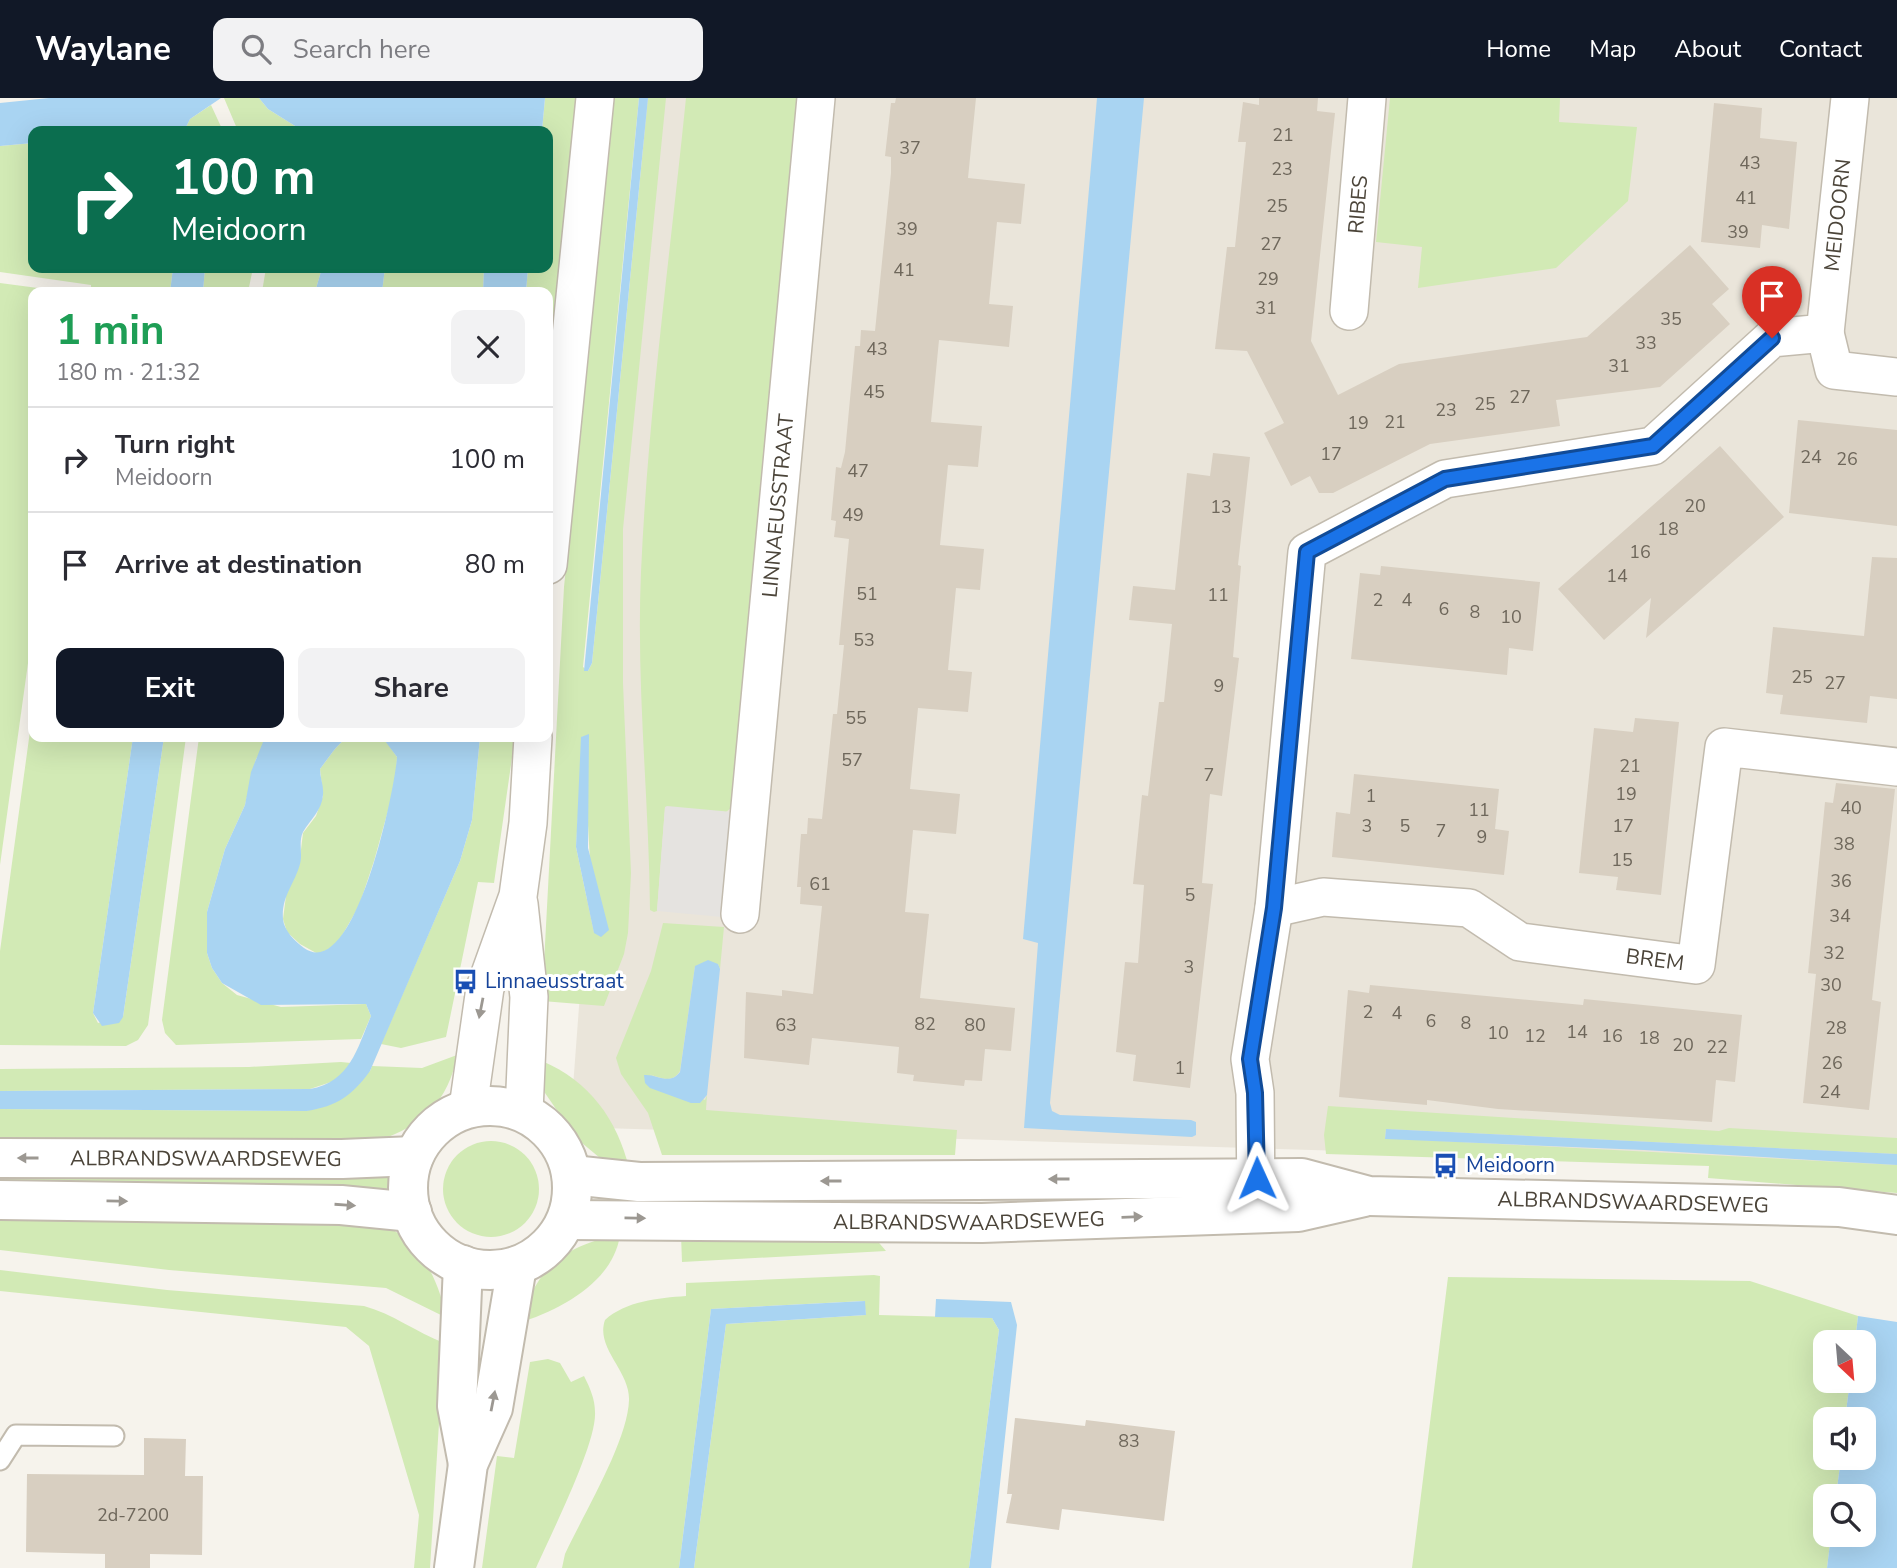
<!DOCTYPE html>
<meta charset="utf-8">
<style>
:root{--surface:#fff;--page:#f2f2f3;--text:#2b2b33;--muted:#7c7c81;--line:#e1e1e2;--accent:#111827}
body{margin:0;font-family:"Nunito Sans",sans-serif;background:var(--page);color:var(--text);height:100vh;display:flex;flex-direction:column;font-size:26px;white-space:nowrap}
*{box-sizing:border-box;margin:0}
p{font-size:23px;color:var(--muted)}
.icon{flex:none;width:38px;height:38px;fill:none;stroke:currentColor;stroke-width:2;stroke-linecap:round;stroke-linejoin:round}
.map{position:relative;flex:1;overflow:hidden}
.drawer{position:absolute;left:28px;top:189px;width:525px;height:455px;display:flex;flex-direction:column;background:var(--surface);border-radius:14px;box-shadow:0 7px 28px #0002}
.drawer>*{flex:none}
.top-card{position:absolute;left:28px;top:28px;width:525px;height:147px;border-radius:14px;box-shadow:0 7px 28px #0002;background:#0b6e4f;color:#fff;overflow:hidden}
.needle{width:46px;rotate:154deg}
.buttons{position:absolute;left:1813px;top:1232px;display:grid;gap:14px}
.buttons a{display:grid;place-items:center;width:63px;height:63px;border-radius:14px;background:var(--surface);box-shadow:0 7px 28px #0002;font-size:35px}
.pin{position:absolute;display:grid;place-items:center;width:60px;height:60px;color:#fff;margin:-72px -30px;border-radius:50% 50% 50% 0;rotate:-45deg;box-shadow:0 0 7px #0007}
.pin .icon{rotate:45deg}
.me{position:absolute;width:77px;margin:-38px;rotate:359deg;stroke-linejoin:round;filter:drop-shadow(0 0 5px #0008)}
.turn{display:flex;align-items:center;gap:24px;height:147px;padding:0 28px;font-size:32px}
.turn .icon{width:91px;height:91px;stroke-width:2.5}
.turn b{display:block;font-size:49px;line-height:60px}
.round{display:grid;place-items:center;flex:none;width:74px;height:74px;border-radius:14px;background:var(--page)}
.summary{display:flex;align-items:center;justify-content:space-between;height:119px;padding:0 28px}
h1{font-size:42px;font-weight:700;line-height:52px;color:#1e9e55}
.action{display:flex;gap:14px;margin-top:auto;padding:14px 28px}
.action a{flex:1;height:80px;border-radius:14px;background:var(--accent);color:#fff;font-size:28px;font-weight:700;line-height:80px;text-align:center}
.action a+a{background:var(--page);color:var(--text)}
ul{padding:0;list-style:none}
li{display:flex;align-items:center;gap:21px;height:105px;padding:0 28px;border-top:2px solid var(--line)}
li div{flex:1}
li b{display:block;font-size:26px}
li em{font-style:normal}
header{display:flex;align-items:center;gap:42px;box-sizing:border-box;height:98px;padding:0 35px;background:var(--accent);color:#fff}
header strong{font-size:33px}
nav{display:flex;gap:38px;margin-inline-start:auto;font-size:24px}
.search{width:490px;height:63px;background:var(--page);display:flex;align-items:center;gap:18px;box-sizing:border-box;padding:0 24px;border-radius:14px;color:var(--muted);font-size:26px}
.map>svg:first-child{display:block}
</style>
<header>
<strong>Waylane</strong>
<div class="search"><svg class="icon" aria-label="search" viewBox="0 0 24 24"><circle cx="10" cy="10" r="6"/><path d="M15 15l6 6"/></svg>Search here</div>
<nav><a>Home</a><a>Map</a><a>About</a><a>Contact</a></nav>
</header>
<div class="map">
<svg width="1897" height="1470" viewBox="0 0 1897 1470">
<rect width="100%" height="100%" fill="#f6f3ec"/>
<path fill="#eae5da" d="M647 0H1897V1070L570 1029Z"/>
<g fill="#d2eab5" fill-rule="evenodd">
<path d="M224 0H259L268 11 303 33H238Z"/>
<path d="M545 0H578L548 296V194H526L528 170H548V33H542Z"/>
<path d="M613 0H639L583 569 588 573 592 565 648 0H666L623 431V585L631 775 628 835 624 856 604 908 542 903 564 489ZM583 637 594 835 576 749Z"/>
<path d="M686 0H799L731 710 726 714 665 709 657 813 654 814 650 812C649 700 636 586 641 474 648 316 670 158 686 0Z"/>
<path d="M1390 0H1560L1559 24 1637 29 1628 103 1556 170 1418 190 1422 149 1376 144Z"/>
<path d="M211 7 223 33H184L190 21Z"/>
<path d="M33 45V170H173L170 194H91V187L0 174V48Z"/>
<path d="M205 170H253L248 194H203Z"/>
<path d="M266 170H322L315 194H262Z"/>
<path d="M385 170H484L483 194H382Z"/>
<path d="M0 185 68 194H33V529L0 767Z"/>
<path d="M33 611V639H133L93 915 98 925 123 919 164 639H186L148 927 138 942 126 948 0 947V853Z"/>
<path d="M199 639H265L264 649 256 661 245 707 225 751 207 814V855L212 870 222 885 237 897 281 909 366 906 371 918 361 941 176 947 165 935 162 922Z"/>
<path d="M349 639H383L397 659 396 684 374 763 359 808 336 848 318 856 300 846 287 834 283 821 287 790 299 768 303 735 316 718 323 698 320 671C327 662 339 643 349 639Z"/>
<path d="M480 639H515L494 785 478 784 446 939 401 950 381 946 460 763 472 722Z"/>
<path d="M663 825 724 829 720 871 718 866 695 868 680 973C672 986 661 980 649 976L705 1002 707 997 706 1012 957 1032 955 1057H662L648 1015 621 976 616 960 651 873Z"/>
<path d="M457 957C449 1003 421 1029 379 1042L0 1043V1011L307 1013 370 973 372 968 422 970Z"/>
<path d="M542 963C589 983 617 1021 629 1070L606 1065 576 1040 545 995 541 982Z"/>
<path d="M341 964 351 965 337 982 310 991 0 993V971L249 969Z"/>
<path d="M1328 1008 1719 1033 1729 1030 1897 1040V1056L1386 1031 1385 1040 1897 1067V1095L1708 1080 1709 1068 1326 1056 1324 1037Z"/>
<circle cx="491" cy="1091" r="48"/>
<path d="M0 1073 390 1078 388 1096 0 1089Z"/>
<path d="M0 1115 350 1122C362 1124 377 1125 388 1130 423 1144 439 1187 447 1220L386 1190 169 1172 0 1152Z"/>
<path d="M620 1137C613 1185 559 1212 519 1225 538 1170 561 1148 620 1137Z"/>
<path d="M681 1137 874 1139 886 1153 682 1164Z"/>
<path d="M0 1172 167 1192 364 1208C393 1216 416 1234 444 1245L430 1470H414L419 1417 369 1248 346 1229 0 1193Z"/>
<path d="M874 1177 880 1178 879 1217 992 1220 999 1232 969 1470H694L726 1226 866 1217 864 1203 711 1211 679 1470H562L565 1456C583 1417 628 1343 629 1302 630 1273 595 1250 605 1222 626 1203 658 1200 686 1198V1185Z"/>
<path d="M1448 1179 1750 1183 1858 1218 1855 1244H1825V1283H1850L1845 1321H1825V1360H1841L1836 1398H1825V1437H1831L1827 1470H1412Z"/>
<path d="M548 1261 560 1265 571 1284 584 1278C590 1290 595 1301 595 1314 597 1345 551 1436 536 1470H482L497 1358 514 1360 530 1264Z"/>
</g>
<path fill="#e5e3e0" d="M667 708 732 714 722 819 657 813 665 709Z"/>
<g fill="#a9d4f2">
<path d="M49 0H221L190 21 184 33H33V45L0 48V5Z"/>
<path d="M259 0H545L542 33H303L268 11Z"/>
<path d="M639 0H648L592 565 588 573H584Z"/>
<path d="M1097 0H1144L1050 1005 1052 1013 1060 1017 1191 1022 1196 1024V1037L1192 1039 1024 1030 1038 845 1023 841Z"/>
<path d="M173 170H205L203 194H170Z"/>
<path d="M322 170H385L382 194H315Z"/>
<path d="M484 170H528L526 194H483Z"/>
<path d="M589 636 588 750 609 832 601 839 594 835 576 749 581 639Z"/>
<path d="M133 639H164L123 919 119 925 102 928 93 915Z"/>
<path d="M265 639H349C339 643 327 662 320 671 320 680 324 688 323 697 322 712 310 722 303 734 298 745 303 755 300 766 295 785 281 799 283 821 284 833 295 843 304 850 355 886 395 691 397 659L382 639H480L472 722 460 763 370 973C352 998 337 1008 307 1013L0 1011V993L310 991C350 984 357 951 371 918L366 906 261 907 222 885 212 870 207 855V814L225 751 245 707 251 674Z"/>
<path d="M708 862 718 866 720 871 707 997 700 1005H691L650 990 645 985 644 977C658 976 669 988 680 974L695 868Z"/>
<path d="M1386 1031 1897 1056V1067L1644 1052 1385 1041Z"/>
<path d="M936 1201 1011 1204 1017 1227 991 1470H969L999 1232 992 1220 935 1219Z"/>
<path d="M865 1203 866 1217 726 1226 694 1470H679L711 1211Z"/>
<path d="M1858 1218 1897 1224V1470H1827L1831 1437H1864V1398H1836L1841 1360H1864V1321H1845L1850 1283H1864V1244H1855Z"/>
</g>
<g fill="#d8cfc1">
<path d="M896 0H976L968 80 1025 86 1021 126 997 124 989 206 1013 208 1009 249 939 242 931 324 982 328 978 369 948 367 940 447 984 451 980 492 956 490 948 572 972 574 968 614 918 610 910 691 960 696 956 736 913 732 905 814 929 816 920 900 1015 910 1011 953 985 951 982 983 965 982 964 988 913 983 914 977 897 975 899 949 812 940 809 967 744 960 746 894 782 898V892L813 896 822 808 800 806 801 789H797L799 762 801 736H807L808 720 822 721 833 616H837L844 547H839L849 441 834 439 836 423 831 422 836 369 841 370 845 354 855 248H860L861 232 875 233 891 75V59L885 58 891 5H895Z"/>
<path d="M1259 0H1318L1317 13 1335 15 1311 243 1338 297 1399 266 1587 239 1690 147 1729 191 1712 206 1730 226 1660 289 1556 302 1560 328 1430 346 1333 395H1319L1310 378 1291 388 1264 335 1284 325 1247 253 1215 251 1227 149H1235L1246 44H1238L1243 4 1259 7Z"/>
<path d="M1714 5 1762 10 1760 40 1797 44 1789 131 1762 127 1760 150 1701 144Z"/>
<path d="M1798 322 1897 332V428L1789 415Z"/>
<path d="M1720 348 1784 419 1646 540 1651 500 1604 542 1558 491Z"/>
<path d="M1213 355 1250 359 1238 467 1241 468 1233 559 1239 560 1222 698 1210 696 1202 785 1213 786 1190 990 1133 983 1136 957 1116 954 1125 864 1138 865 1144 787 1133 786 1142 697 1148 698 1159 604H1164L1172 526 1129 522 1133 488 1175 492 1187 375 1210 378Z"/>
<path d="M1872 459 1897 460V601L1870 598 1867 625 1780 616 1783 597 1766 595 1773 529 1864 538Z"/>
<path d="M1381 468 1540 484 1533 553 1509 550 1507 577 1351 561 1360 475 1380 477Z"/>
<path d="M1635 620 1679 624 1661 797 1616 792 1618 779 1579 775 1594 630 1633 634Z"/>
<path d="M1354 676 1499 691 1495 731 1509 733 1504 777 1332 759 1336 714 1350 716Z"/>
<path d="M1836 685 1895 691 1872 902 1881 904 1869 1012 1803 1005 1816 876 1808 875 1815 805 1825 704 1833 705Z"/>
<path d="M1370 887 1583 907 1584 901 1742 917 1735 984 1716 982 1712 1024 1498 1011 1427 1002V1007L1339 999 1348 892 1369 895Z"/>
<path d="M1015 1320 1085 1328 1086 1322 1175 1333 1164 1423 1062 1411 1059 1432 1006 1425 1012 1396H1007Z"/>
<path d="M144 1340 186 1341 185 1378H203L202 1457 150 1456V1470H105V1456L26 1454 27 1376 144 1377Z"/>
</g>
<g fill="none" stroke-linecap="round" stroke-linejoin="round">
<defs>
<path id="service" d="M0 1362 16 1337 114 1338"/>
<g id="minor">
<path id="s1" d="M1349 213 1367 0"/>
<path d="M1825 235 1834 272 1897 279"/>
<path d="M548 467 595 0"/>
<path d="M519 806 529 899 524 1014"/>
<path id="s2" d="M1274 810 1323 799 1469 810 1520 844 1696 867 1724 649 1897 669"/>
<path id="s3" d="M740 816 816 0"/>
<path d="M468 1010 485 890 518 798 528 725 533 639"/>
<path id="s4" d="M1256 1109 1255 995 1250 961 1274 810 1307 454 1445 381 1653 348 1772 240 1825 235 1850 0"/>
</g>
<g id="tertiary">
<circle cx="490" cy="1090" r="82"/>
<path id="s5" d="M0 1060 342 1061 414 1058"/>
<path id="s6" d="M572 1077 639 1084 1302 1080 1369 1098 1839 1109 1897 1117"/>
<path d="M0 1102 341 1107 412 1114"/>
<path id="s7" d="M567 1122 982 1125 1298 1114 1364 1099"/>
<path d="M463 1167 457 1308 468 1366"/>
<path d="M454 1470 468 1366 493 1310 517 1168"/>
</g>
</defs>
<use href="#service" stroke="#c2bbae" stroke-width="23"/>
<use href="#minor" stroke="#c2bbae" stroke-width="40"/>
<use href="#tertiary" stroke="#c2bbae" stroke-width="42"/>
<use href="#service" stroke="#fff" stroke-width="19"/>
<use href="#minor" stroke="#fff" stroke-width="37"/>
<use href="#tertiary" stroke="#fff" stroke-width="38"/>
</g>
<defs><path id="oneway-solid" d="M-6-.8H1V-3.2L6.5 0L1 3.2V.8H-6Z" transform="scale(1.75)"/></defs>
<g fill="#9c9892">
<use href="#oneway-solid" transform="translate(481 910) rotate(101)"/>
<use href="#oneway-solid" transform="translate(28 1060) rotate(-180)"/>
<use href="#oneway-solid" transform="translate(1059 1081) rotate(180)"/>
<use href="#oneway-solid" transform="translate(831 1083) rotate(180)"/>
<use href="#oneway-solid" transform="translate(117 1103) rotate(1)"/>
<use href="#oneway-solid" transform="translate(345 1107) rotate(4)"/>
<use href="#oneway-solid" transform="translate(1132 1119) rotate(-2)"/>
<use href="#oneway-solid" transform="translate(635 1120) rotate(1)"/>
<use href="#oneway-solid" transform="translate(493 1303) rotate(-79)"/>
</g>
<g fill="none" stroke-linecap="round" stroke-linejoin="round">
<defs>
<path id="route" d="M1257 1080 1255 995 1250 961 1274 810 1307 454 1445 381 1653 348 1772 240"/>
</defs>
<use href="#route" stroke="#114b97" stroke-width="18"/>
<use href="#route" stroke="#1a73e8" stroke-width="12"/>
</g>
<defs>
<symbol id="bus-bare" viewBox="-9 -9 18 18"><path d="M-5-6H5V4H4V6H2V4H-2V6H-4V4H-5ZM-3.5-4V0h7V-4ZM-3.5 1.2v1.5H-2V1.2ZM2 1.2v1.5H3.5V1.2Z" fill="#1a4fb4" stroke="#fff" stroke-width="2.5" paint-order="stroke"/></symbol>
</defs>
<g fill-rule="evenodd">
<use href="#bus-bare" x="448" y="866" width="35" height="35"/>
<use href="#bus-bare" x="1428" y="1050" width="35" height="35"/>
</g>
<g text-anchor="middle" stroke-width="6" stroke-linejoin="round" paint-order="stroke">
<g font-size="18" fill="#6e675b">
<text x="1283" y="43">21</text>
<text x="910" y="56">37</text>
<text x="1750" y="71">43</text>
<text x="1282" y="77">23</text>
<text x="1746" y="106">41</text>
<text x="1277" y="114">25</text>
<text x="907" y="137">39</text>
<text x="1738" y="140">39</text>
<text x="1271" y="152">27</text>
<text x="904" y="178">41</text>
<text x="1268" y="187">29</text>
<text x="1266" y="216">31</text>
<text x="1671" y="227">35</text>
<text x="1646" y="251">33</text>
<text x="877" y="257">43</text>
<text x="1619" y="274">31</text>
<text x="874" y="300">45</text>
<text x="1520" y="305">27</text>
<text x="1485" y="312">25</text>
<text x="1446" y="318">23</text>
<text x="1395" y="330">21</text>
<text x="1358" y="331">19</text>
<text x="1331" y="362">17</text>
<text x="1811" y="365">24</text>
<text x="1847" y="367">26</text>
<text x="858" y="379">47</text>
<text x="1695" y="414">20</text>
<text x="1221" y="415">13</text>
<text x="853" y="423">49</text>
<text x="1668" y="437">18</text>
<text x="1640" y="460">16</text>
<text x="1617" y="484">14</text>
<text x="867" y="502">51</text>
<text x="1218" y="503">11</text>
<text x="1378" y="508">2</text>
<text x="1407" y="508">4</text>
<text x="1444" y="517">6</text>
<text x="1475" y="520">8</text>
<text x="1511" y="525">10</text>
<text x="864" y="548">53</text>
<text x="1802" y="585">25</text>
<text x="1835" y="591">27</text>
<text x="1219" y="594">9</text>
<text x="856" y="626">55</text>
<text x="852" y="668">57</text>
<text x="1630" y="674">21</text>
<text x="1209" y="683">7</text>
<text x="1626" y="702">19</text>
<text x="1371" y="704">1</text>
<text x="1851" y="716">40</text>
<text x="1479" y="718">11</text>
<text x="1367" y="734">3</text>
<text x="1405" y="734">5</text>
<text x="1623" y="734">17</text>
<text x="1441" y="739">7</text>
<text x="1482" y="745">9</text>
<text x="1844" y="752">38</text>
<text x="1622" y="768">15</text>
<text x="1841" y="789">36</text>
<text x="820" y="792">61</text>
<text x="1190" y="803">5</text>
<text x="1840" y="824">34</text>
<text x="1834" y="861">32</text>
<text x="1189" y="875">3</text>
<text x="1831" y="893">30</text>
<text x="1368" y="920">2</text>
<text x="1397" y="921">4</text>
<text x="1431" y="929">6</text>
<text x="1466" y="931">8</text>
<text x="925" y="932">82</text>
<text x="786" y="933">63</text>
<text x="975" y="933">80</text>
<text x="1836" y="936">28</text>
<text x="1577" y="940">14</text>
<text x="1498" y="941">10</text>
<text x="1535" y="944">12</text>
<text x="1612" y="944">16</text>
<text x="1649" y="946">18</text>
<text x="1683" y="953">20</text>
<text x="1717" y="955">22</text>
<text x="1832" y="971">26</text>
<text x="1180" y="976">1</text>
<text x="1830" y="1000">24</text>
<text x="1129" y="1349">83</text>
<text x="133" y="1423">2d-7200</text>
</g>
<g font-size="21" fill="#4b4439" stroke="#fff">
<text dy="7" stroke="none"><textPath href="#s1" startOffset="107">RIBES</textPath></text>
<text dy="7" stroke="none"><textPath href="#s4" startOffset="1358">MEIDOORN</textPath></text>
<text dy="7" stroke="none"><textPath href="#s3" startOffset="410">LINNAEUSSTRAAT</textPath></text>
<text dy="7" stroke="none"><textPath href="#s2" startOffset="394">BREM</textPath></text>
<text dy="7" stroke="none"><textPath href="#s5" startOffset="206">ALBRANDSWAARDSEWEG</textPath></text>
<text dy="7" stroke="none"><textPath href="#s6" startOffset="1064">ALBRANDSWAARDSEWEG</textPath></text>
<text dy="7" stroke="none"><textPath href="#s7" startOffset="402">ALBRANDSWAARDSEWEG</textPath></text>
</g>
<g font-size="21" fill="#164399" stroke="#fff" text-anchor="start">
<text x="485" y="890">Linnaeusstraat</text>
<text x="1466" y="1074">Meidoorn</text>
</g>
</g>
</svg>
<div class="buttons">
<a><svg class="needle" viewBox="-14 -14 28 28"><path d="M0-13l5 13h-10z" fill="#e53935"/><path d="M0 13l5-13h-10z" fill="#7c7c81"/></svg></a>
<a><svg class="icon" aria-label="sound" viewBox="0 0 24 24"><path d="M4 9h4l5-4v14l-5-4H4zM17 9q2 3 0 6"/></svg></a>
<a><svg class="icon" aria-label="search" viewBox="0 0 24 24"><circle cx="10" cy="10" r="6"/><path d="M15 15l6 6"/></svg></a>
</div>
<div class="pin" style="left:1772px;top:240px;background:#d93025"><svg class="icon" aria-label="arrive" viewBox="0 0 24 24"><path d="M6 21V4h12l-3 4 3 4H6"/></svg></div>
<svg class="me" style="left:1257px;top:1080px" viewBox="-20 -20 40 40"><path d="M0-17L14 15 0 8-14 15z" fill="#1a73e8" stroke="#fff" stroke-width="4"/></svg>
<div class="top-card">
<div class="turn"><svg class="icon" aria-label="right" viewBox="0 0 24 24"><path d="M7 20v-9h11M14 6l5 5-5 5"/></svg><div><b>100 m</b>Meidoorn</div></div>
</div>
<section class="drawer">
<div class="summary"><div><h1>1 min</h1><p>180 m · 21:32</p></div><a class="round"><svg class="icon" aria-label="close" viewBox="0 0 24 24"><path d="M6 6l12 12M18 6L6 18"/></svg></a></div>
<ul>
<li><svg class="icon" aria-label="right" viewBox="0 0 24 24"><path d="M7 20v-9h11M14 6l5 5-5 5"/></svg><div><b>Turn right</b><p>Meidoorn</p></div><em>100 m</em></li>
<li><svg class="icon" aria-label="arrive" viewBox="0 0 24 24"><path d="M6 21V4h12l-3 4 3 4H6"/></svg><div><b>Arrive at destination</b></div><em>80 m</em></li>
</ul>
<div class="action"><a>Exit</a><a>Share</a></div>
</section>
</div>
